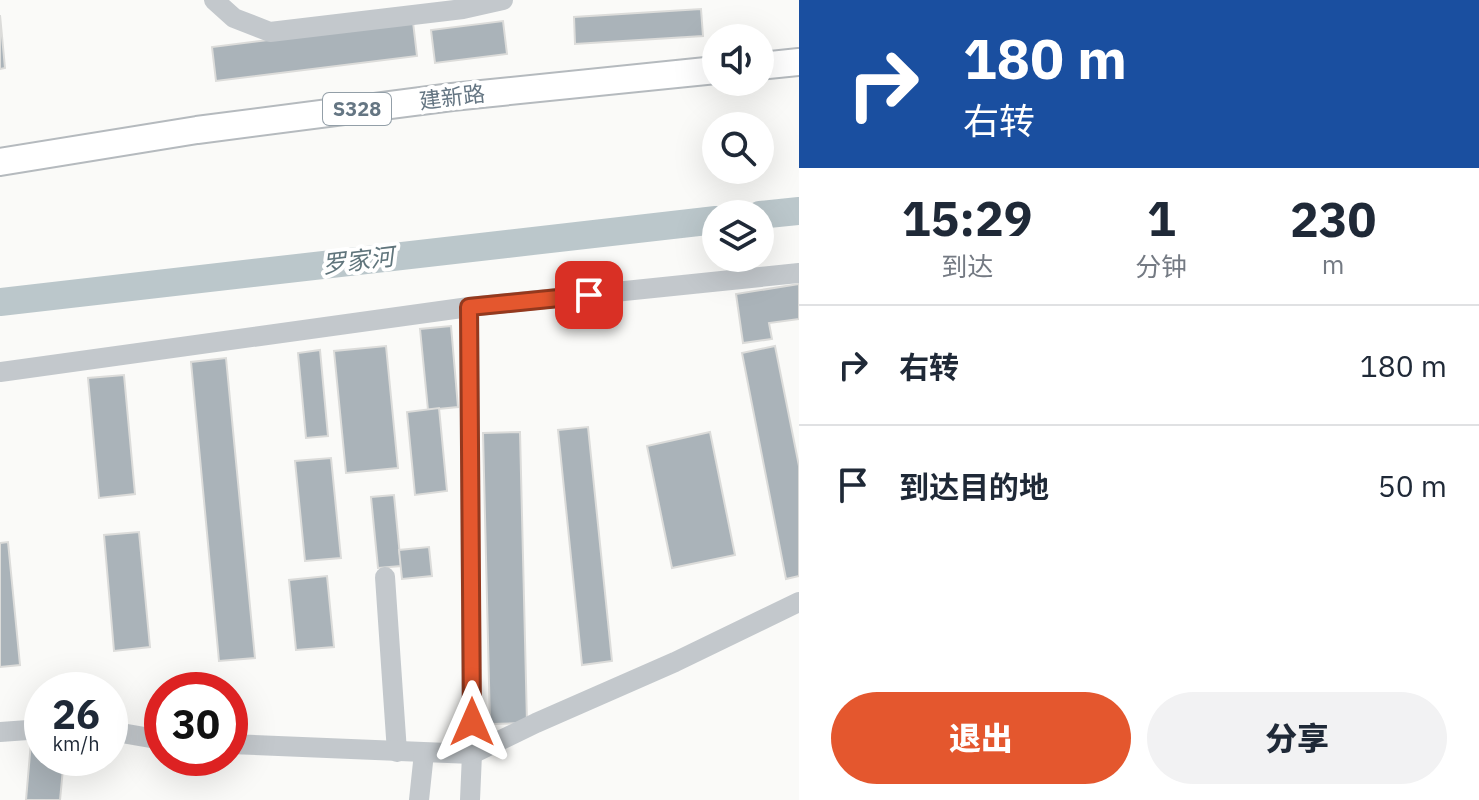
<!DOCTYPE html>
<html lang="zh">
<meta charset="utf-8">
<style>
:root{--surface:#fff;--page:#f2f2f3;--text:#1f2937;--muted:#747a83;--line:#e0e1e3;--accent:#e4572e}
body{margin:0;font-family:"IBM Plex Sans","Noto Sans SC",sans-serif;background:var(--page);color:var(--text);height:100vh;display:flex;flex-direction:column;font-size:30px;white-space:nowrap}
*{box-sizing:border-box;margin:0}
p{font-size:26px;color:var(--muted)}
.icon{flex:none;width:44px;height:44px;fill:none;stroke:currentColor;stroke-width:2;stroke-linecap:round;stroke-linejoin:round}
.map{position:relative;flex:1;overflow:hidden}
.sheet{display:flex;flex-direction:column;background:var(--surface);width:680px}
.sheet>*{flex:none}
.hud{background:#1a4fa0;color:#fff;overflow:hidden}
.tools{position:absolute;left:702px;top:24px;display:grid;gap:16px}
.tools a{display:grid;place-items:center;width:72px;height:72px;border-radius:50%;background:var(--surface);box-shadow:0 8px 32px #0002;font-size:40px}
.speed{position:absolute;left:24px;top:672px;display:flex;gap:16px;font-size:40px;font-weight:700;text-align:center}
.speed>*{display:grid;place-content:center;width:104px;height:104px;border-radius:50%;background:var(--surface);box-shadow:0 8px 32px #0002;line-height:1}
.speed small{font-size:20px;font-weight:400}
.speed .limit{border:12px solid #d22;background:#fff;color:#111}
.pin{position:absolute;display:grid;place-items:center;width:68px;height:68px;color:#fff;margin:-34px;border-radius:16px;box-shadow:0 4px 12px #0006}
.me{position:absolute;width:88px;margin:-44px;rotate:0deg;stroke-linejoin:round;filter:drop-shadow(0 0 6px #0008)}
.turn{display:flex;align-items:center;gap:28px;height:168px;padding:0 32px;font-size:36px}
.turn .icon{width:104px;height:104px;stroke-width:2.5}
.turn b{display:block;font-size:56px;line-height:68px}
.eta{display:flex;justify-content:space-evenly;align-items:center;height:136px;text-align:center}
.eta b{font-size:48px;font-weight:800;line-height:56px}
.button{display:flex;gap:16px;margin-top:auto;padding:16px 32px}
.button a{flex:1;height:92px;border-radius:48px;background:var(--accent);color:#fff;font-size:32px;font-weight:800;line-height:92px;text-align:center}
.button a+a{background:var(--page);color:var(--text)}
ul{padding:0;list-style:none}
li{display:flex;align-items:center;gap:24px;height:120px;padding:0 32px;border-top:2px solid var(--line)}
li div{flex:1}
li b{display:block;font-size:30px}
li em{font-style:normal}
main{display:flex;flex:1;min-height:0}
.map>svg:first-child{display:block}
</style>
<main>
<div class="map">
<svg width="799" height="800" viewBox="0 0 799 800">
<rect width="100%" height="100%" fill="#fafaf8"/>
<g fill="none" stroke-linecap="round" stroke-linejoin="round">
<g stroke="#bbc7cb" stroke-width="28">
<path d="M760 215 799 211"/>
<path d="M0 302 716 220"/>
</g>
</g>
<g fill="#aab3b9" stroke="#dcdcda" stroke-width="2">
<path d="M701 9 703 36 575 44 574 17Z"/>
<path d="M0 15 5 68 0 69Z"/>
<path d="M503 21 507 54 435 63 431 30Z"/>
<path d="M413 22 417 56 216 81 212 47Z"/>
<path d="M799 284V319L769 323 772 339 743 343 736 294Z"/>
<path d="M451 326 458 407 428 410 420 329Z"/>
<path d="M386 346 398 468 346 473 334 351Z"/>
<path d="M775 346 799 466V576L786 579 742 353Z"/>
<path d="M320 350 328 436 306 438 298 353Z"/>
<path d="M226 358 255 658 219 661 191 362Z"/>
<path d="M124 375 135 494 99 498 88 378Z"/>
<path d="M439 408 447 491 415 495 407 412Z"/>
<path d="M588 427 612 661 582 665 558 430Z"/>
<path d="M520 432 527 723 490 724 483 433Z"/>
<path d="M710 432 735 555 672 568 647 446Z"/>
<path d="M331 458 341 558 305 561 295 461Z"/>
<path d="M394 495 401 566 378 568 371 497Z"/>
<path d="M139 532 150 647 114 651 104 535Z"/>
<path d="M8 542 20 665 0 667V543Z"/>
<path d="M429 547 432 576 402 579 399 550Z"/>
<path d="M327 576 334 647 296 650 289 580Z"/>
<path d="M31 742 42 743V758H64L60 800H26Z"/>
</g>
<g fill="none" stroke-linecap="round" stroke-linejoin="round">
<defs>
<g id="major">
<path d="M760 66 799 62"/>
<path d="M0 162 197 130 452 97 716 70"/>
</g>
</defs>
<use href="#major" stroke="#b5babe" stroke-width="30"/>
<g stroke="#c3c8cc" stroke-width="20">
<path d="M214 0 234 18 270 32 463 9 503 0"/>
<path d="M469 307 472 754 470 800"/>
<path d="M0 372 469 307 799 273"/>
<path d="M385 577 397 752"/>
<path d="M110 731 162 740"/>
<path d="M0 732 42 729"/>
<path d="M230 744 472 754 536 723 675 662 799 602"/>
<path d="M419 800 424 753"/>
</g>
<use href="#major" stroke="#fff" stroke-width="26"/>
</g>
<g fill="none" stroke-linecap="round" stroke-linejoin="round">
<defs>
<path id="route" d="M472 722 469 307 589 295"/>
</defs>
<use href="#route" stroke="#94391e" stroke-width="20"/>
<use href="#route" stroke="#e4572e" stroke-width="14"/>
</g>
<g text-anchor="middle" stroke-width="8" stroke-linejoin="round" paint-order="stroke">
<rect fill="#fff" stroke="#939fa8" stroke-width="2" x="323" y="93" width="68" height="32" rx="6"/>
<g font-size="20" font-weight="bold" fill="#657683">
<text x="357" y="116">S328</text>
</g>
<g font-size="22" fill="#657683" stroke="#fff">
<text transform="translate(452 97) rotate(-7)" y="8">建新路</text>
</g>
<g font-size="24" font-style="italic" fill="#60757c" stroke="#fff">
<text transform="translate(358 261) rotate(-7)" y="8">罗家河</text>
</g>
</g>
</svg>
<div class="tools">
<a><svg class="icon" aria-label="sound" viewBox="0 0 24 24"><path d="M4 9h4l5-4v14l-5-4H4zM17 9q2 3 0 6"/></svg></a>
<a><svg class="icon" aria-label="search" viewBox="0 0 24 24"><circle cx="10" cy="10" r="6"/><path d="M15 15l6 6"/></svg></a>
<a><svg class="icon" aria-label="layers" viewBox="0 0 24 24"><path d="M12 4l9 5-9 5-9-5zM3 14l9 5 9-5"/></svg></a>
</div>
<div class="speed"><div>26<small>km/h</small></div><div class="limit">30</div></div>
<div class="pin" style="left:589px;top:295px;background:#d93025"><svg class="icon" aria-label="arrive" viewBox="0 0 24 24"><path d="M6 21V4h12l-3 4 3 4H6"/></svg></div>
<svg class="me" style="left:472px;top:722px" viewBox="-20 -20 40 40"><path d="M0-17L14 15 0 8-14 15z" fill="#e4572e" stroke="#fff" stroke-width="4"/></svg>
</div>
<section class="sheet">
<div class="hud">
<div class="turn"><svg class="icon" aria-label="right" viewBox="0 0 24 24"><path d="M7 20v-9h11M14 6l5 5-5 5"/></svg><div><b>180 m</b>右转</div></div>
</div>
<div class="eta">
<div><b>15:29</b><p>到达</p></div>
<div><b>1</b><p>分钟</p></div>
<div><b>230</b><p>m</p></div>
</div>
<ul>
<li><svg class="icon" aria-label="right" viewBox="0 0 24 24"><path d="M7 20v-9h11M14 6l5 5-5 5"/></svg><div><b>右转</b></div><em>180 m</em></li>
<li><svg class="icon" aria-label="arrive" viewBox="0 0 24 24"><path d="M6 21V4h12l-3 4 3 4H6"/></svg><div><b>到达目的地</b></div><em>50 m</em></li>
</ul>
<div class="button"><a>退出</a><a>分享</a></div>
</section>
</main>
